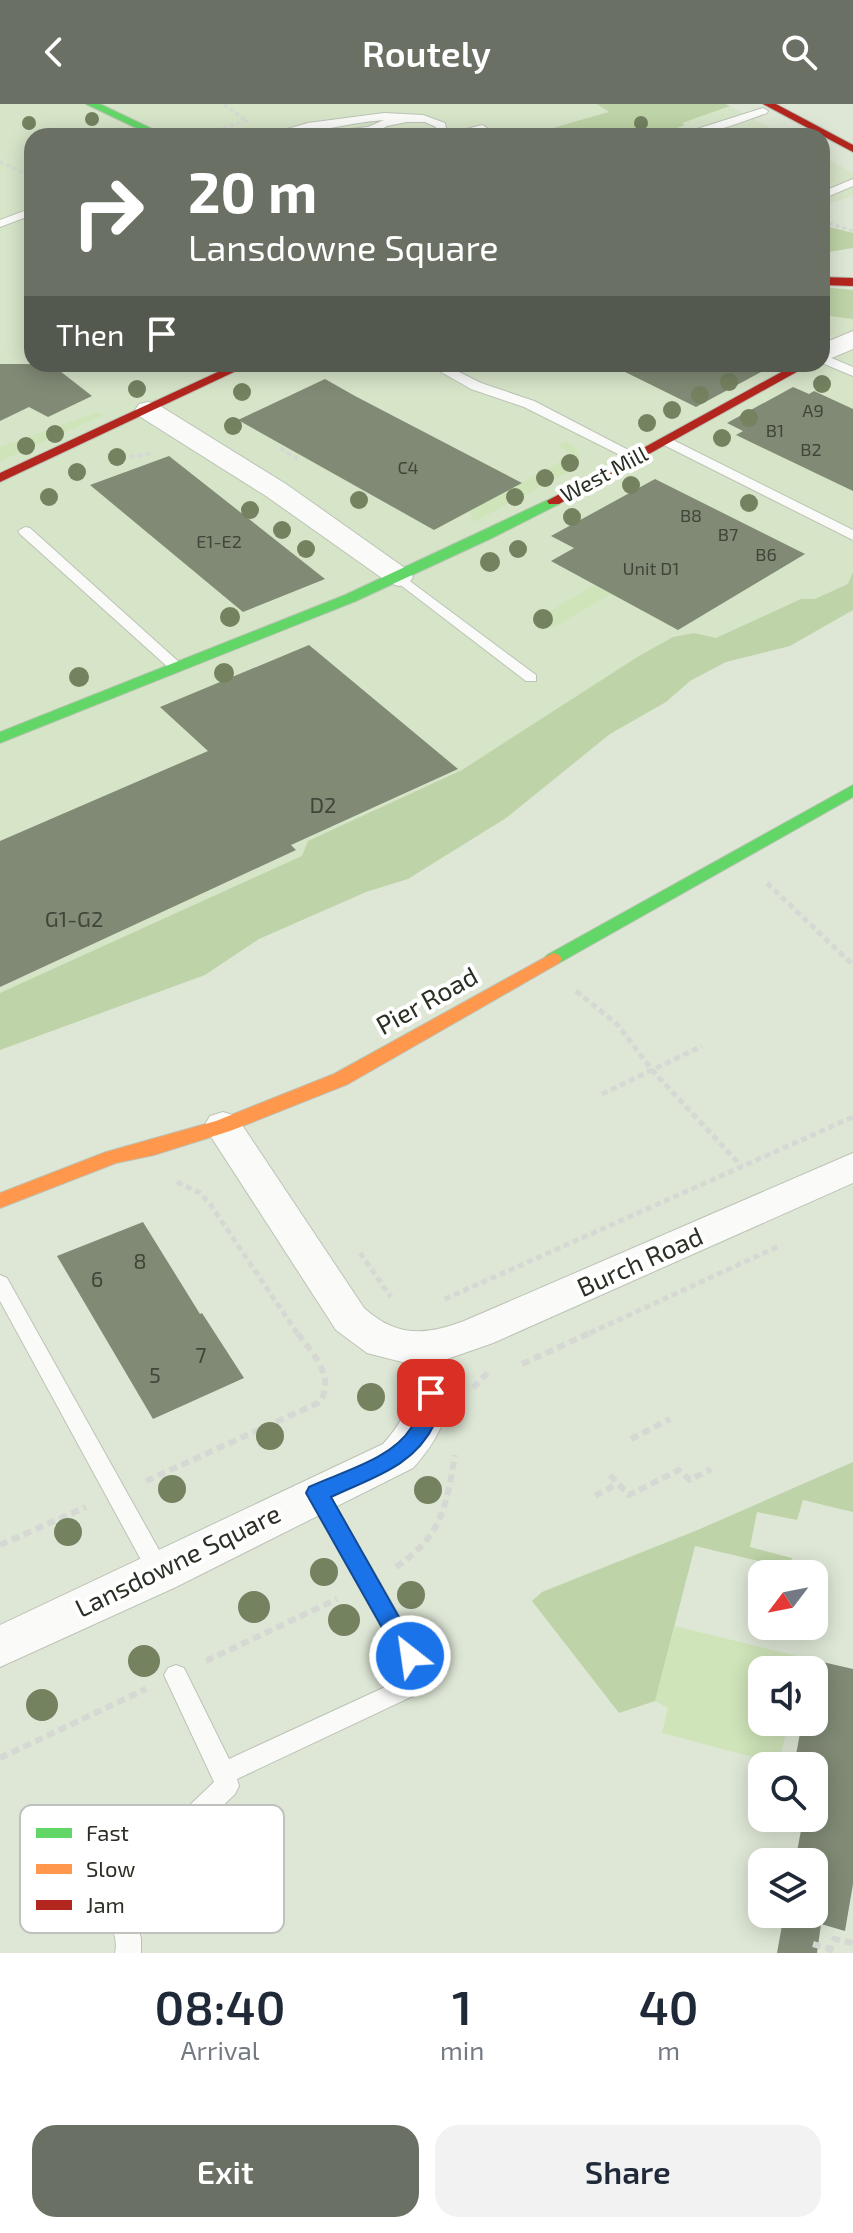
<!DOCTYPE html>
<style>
:root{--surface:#fff;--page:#f2f2f3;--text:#1f2937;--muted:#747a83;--accent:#6a7063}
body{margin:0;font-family:"Exo 2",sans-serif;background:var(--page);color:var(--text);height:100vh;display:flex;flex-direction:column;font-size:30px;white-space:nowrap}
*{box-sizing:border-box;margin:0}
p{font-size:26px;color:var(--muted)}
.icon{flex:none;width:44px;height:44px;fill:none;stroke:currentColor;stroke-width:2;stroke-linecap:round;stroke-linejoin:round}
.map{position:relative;height:1849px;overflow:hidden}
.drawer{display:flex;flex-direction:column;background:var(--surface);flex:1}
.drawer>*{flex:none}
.top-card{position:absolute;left:24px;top:24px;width:806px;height:244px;border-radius:24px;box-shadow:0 4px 20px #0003;background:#6a7063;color:#fff;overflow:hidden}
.needle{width:52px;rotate:238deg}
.controls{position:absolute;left:748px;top:1456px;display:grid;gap:16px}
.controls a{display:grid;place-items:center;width:80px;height:80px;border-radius:16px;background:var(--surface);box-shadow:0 4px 20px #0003;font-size:40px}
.pin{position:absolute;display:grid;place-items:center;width:68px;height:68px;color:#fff;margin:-34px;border-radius:16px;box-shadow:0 4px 12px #0006}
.me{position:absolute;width:88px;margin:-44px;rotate:330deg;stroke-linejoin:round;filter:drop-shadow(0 0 6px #0008)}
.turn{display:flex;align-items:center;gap:28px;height:168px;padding:0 32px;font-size:36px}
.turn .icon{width:104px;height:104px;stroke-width:2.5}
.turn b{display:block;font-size:56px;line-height:68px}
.then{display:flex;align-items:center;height:76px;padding:0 32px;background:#0003;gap:16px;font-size:30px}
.eta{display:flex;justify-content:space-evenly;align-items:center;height:136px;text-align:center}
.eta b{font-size:48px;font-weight:600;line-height:56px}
.button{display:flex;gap:16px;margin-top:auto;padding:16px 32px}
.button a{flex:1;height:92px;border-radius:24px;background:var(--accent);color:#fff;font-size:32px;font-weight:600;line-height:92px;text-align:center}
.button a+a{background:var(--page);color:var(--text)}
header{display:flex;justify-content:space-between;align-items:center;height:104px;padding:0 32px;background:var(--accent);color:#fff;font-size:36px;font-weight:600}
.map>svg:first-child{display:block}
</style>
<header><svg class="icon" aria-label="back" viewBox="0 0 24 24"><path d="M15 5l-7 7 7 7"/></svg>Routely<svg class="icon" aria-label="search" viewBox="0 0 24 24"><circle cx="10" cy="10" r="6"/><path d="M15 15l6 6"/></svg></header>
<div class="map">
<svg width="853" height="1849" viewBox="0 0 853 1849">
<rect width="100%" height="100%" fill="#dee7d6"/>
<g fill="#d6e4c8">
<path d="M0 0H597L610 8 524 32H32V260H822V183L853 186V489L0 906Z"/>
<path d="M730 2 785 32H656L683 21 680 19Z"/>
<path d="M822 52 853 69V92L822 102Z"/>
</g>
<g fill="#cfe4b9">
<path d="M96 309 103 311 0 357V343Z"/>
<path d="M567 337 578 347 579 358 568 368 474 418 470 407 573 351 558 342Z"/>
<path d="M595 481 611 490 552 524 536 515Z"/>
<path d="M675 1522 801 1553 799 1566H762V1618H788L779 1660 662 1629 668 1604 655 1597Z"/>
</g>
<g fill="#bed3a7">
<path d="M597 0H726L730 2 682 19 685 21 656 32H524L609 8Z"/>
<path d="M822 121 853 129V144L822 149Z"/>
<path d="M822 183 853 186V215L822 211Z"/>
<path d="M853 468V506L790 542 726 558 690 577 666 598 610 630 506 714 408 775 366 788 259 835 205 871 0 946V889L302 752 308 737 462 666 639 552 673 533 694 529 716 534 801 495H815L848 480Z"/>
<path d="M853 1358V1408L803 1396 797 1416 757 1408 750 1443 792 1454 789 1464 695 1442 655 1597 619 1609 532 1497 542 1488 700 1425Z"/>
</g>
<g fill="#808a75">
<path d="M0 260H51L92 292 48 313 29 303 0 317Z"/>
<path d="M609 260H743L761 268 696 303Z"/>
<path d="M325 275 355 292 522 379 434 426 238 316Z"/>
<path d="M793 283 809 290 814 287 853 305V387L736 331 743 327 727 319Z"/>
<path d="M169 352 325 475 243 508 90 381Z"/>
<path d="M655 375 805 450 678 526 551 457 574 444 551 432Z"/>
<path d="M309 541 458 665 291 741 296 746 0 883V737L208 647 160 603Z"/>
<path d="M143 1118 200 1210 202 1209 244 1274 153 1315 57 1152Z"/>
<path d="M814 1556 853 1565V1780L845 1827 821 1820 817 1849H777L784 1810H814V1758H795L803 1716 797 1714H814V1662H794L802 1618H814Z"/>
</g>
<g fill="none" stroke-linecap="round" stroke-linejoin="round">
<defs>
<g id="lane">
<path d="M763 4 768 7 767 9C736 20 707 32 675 32Z"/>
<path d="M384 9 423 11 445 19 447 30 482 21 487 24 464 32H437L436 23 425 18H407L387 22 370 32 328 30 333 27 368 23 384 16C344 19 303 32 263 32L308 19Z"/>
<path d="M853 75V82L822 95V88Z"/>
<path d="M32 104V111L0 123V116Z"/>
<path d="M822 250 853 263V272L822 259Z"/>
<path d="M427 260H443L481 279 534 297 640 352 638 355H628L524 303 471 285Z"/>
<path d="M667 333 853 426V436L662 340V334Z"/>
<path d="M25 423 30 424 180 559V565H170L20 430 18 427Z"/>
<path d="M399 469 536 571V577H526L394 476V470Z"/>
<path d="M0 1171 7 1174 168 1462 171 1469 168 1476 160 1479 152 1476 0 1197Z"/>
<path d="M317 1380 325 1383 436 1576 432 1583 237 1675 239 1682 235 1690 127 1794 141 1834V1849H115C121 1824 95 1806 106 1781L214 1678 164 1571 168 1564 176 1561 184 1564 229 1655 409 1572 306 1389 309 1383Z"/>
</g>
<g id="street">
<path d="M853 227V245L822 258V240Z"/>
<path d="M148 298 157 300 286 380 409 467 413 473 409 479 399 482 389 479 266 392 139 312 135 306 139 300Z"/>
<path d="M223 1008 236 1012 364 1204C396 1233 425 1232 464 1217L853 1049V1079L493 1239 447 1255C455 1300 443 1331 413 1364L176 1483 0 1563V1521L383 1340C409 1311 411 1297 406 1259L367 1249 336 1226 204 1022 210 1012Z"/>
</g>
<g id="fast">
<path d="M86 0H100L167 32H153Z"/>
<path d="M554 393 559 394V400L492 434 356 497 0 639V628L345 491Z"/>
<path d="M853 681V693L559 859 553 861 544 855 547 851Z"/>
</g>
<path id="slow" d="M553 849 559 851 562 855 559 859 348 980 230 1027 154 1051 116 1059 0 1104V1089L106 1048 216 1017 334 970Z"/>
<g id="jam">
<path d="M763 0H776L853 41V48Z"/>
<path d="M822 173 853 174V182L822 181Z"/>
<path d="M235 260H251L0 378V369Z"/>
<path d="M796 260H811L559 400H549L547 397Z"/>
</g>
</defs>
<use href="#lane" stroke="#bcc3b6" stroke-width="2"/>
<use href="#street" stroke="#bcc3b6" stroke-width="2"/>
<use href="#fast" stroke="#bcc3b6" stroke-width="2"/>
<use href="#slow" stroke="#bcc3b6" stroke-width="2"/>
<use href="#jam" stroke="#bcc3b6" stroke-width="2"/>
<g stroke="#d5d8d3" stroke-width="3" stroke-dasharray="4 3" stroke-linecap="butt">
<path d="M196 31 247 17 223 0"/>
<path d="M0 58 29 71"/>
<path d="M829 119 853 127"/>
</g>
<g stroke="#d5d8d3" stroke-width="4" stroke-dasharray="5 3" stroke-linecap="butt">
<path d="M280 344 299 356"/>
<path d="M130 353 152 349"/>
</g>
<g stroke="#d5d8d3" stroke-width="5" stroke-dasharray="6 4" stroke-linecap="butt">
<path d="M767 779 853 861"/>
<path d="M576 887 617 920 652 966 742 1063"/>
<path d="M602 990 702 942"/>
<path d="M177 1078 200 1089 210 1100 297 1229"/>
<path d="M360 1149 391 1193"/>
<path d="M445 1195 853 1013"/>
<path d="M590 1229 779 1142"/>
</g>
<g stroke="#d5d8d3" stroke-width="6" stroke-dasharray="8 5" stroke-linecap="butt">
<path d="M522 1260 594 1227"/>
<path d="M473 1284 488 1268"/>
<path d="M631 1335 670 1315"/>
<path d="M610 1371 629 1391 679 1366 690 1376 711 1365"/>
<path d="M146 1377 318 1299C339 1275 310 1247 296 1227"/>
<path d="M595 1392 617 1380"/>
<path d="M0 1441 86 1403"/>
<path d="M396 1463C442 1432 446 1403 455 1351"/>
<path d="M206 1557 337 1495"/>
<path d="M0 1654 146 1585"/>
<path d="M813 1840 830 1845"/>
<path d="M829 1849 834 1835 853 1839"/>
</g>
<use href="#lane" fill="#fafbf9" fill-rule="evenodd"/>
<use href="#street" fill="#fafbf9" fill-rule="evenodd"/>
<use href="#fast" fill="#63d668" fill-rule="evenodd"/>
<use href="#slow" fill="#ff974d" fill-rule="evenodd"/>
<use href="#jam" fill="#b3261e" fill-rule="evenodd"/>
</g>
<g fill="#748260">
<circle cx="92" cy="15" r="7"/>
<circle cx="29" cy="19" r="7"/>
<circle cx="641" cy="19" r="7"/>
<circle cx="729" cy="278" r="9"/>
<circle cx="822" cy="280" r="9"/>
<circle cx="137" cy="285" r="9"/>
<circle cx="242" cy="288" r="9"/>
<circle cx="700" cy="291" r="9"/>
<circle cx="672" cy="306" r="9"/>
<circle cx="749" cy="314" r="9"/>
<circle cx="647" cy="319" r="9"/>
<circle cx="233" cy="322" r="9"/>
<circle cx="55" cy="330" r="9"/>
<circle cx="722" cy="334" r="9"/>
<circle cx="26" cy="342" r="9"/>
<circle cx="117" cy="353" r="9"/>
<circle cx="570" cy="359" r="9"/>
<circle cx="77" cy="368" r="9"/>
<circle cx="545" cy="374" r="9"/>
<circle cx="631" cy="381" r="9"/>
<circle cx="49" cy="393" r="9"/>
<circle cx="515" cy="393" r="9"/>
<circle cx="359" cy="396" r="9"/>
<circle cx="749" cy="399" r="9"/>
<circle cx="250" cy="406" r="9"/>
<circle cx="572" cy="413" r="9"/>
<circle cx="282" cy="426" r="9"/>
<circle cx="306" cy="445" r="9"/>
<circle cx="518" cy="445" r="9"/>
<circle cx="490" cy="458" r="10"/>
<circle cx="230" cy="513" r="10"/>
<circle cx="543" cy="515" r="10"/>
<circle cx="224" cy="569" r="10"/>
<circle cx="79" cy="573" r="10"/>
<circle cx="371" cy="1293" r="14"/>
<circle cx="270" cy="1332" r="14"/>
<circle cx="172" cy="1385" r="14"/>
<circle cx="428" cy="1386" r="14"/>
<circle cx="68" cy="1428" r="14"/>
<circle cx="324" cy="1468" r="14"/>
<circle cx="411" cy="1491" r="14"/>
<circle cx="254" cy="1503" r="16"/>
<circle cx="344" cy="1516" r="16"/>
<circle cx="144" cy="1557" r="16"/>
<circle cx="42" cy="1601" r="16"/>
</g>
<path fill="#1a73e8" stroke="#114b97" stroke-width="2" d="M431 1280 439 1283C445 1295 440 1307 435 1319 414 1363 373 1373 331 1393L421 1552 418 1559 410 1562 402 1559 306 1389 309 1383C341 1368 392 1355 411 1324 419 1311 417 1296 424 1283Z"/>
<g text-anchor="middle" stroke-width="8" stroke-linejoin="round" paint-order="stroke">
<g font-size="18" fill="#404639">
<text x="813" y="313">A9</text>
<text x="775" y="333">B1</text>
<text x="811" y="352">B2</text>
<text x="408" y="370">C4</text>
<text x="691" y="418">B8</text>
<text x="728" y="437">B7</text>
<text x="219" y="444">E1-E2</text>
<text x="766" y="457">B6</text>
<text x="651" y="471">Unit D1</text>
</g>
<g font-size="22" fill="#2b3025" stroke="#fff">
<text transform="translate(604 370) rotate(-28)" y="8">West Mill</text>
</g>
<g font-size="22" fill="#404639">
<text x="323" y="709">D2</text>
<text x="74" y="823">G1-G2</text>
<text x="140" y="1165">8</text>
<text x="97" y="1183">6</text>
<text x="201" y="1259">7</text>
<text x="155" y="1279">5</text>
</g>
<g font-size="26" fill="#2b3025" stroke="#fff">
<text transform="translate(427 897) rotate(-29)" y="9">Pier Road</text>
<text transform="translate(640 1158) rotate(-24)" y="9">Burch Road</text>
<text transform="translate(178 1457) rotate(-26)" y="9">Lansdowne Square</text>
</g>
</g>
<rect x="20" y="1701" width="264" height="128" rx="12" fill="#fff" stroke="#bfc1be" stroke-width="2"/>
<rect x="36" y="1724" width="36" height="10" fill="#63d668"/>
<rect x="36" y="1760" width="36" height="10" fill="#ff974d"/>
<rect x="36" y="1796" width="36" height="10" fill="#b3261e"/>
<g font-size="22" fill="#2b3025">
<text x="86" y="1737">Fast</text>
<text x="86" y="1773">Slow</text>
<text x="86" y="1809">Jam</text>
</g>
</svg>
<div class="controls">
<a><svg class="needle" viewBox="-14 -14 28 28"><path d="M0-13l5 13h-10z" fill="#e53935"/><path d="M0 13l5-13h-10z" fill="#747a83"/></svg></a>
<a><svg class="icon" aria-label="sound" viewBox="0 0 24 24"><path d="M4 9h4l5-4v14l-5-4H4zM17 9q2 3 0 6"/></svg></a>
<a><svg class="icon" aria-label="search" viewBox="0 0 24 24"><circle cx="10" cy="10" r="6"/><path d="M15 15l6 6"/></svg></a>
<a><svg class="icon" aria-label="layers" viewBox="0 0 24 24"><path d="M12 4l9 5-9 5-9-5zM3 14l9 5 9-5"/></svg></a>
</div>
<div class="pin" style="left:431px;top:1289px;background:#d93025"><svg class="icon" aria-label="arrive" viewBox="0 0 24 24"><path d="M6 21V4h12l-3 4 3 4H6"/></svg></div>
<svg class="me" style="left:410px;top:1552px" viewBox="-20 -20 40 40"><circle r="17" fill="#1a73e8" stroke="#fff" stroke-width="3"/><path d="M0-11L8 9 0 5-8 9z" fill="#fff"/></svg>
<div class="top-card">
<div class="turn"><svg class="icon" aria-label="right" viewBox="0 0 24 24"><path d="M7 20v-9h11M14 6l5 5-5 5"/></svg><div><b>20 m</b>Lansdowne Square</div></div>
<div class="then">Then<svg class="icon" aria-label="arrive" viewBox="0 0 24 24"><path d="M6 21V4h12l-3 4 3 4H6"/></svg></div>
</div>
</div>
<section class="drawer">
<div class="eta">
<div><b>08:40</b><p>Arrival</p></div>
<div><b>1</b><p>min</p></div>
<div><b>40</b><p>m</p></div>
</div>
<div class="button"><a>Exit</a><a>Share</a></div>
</section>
